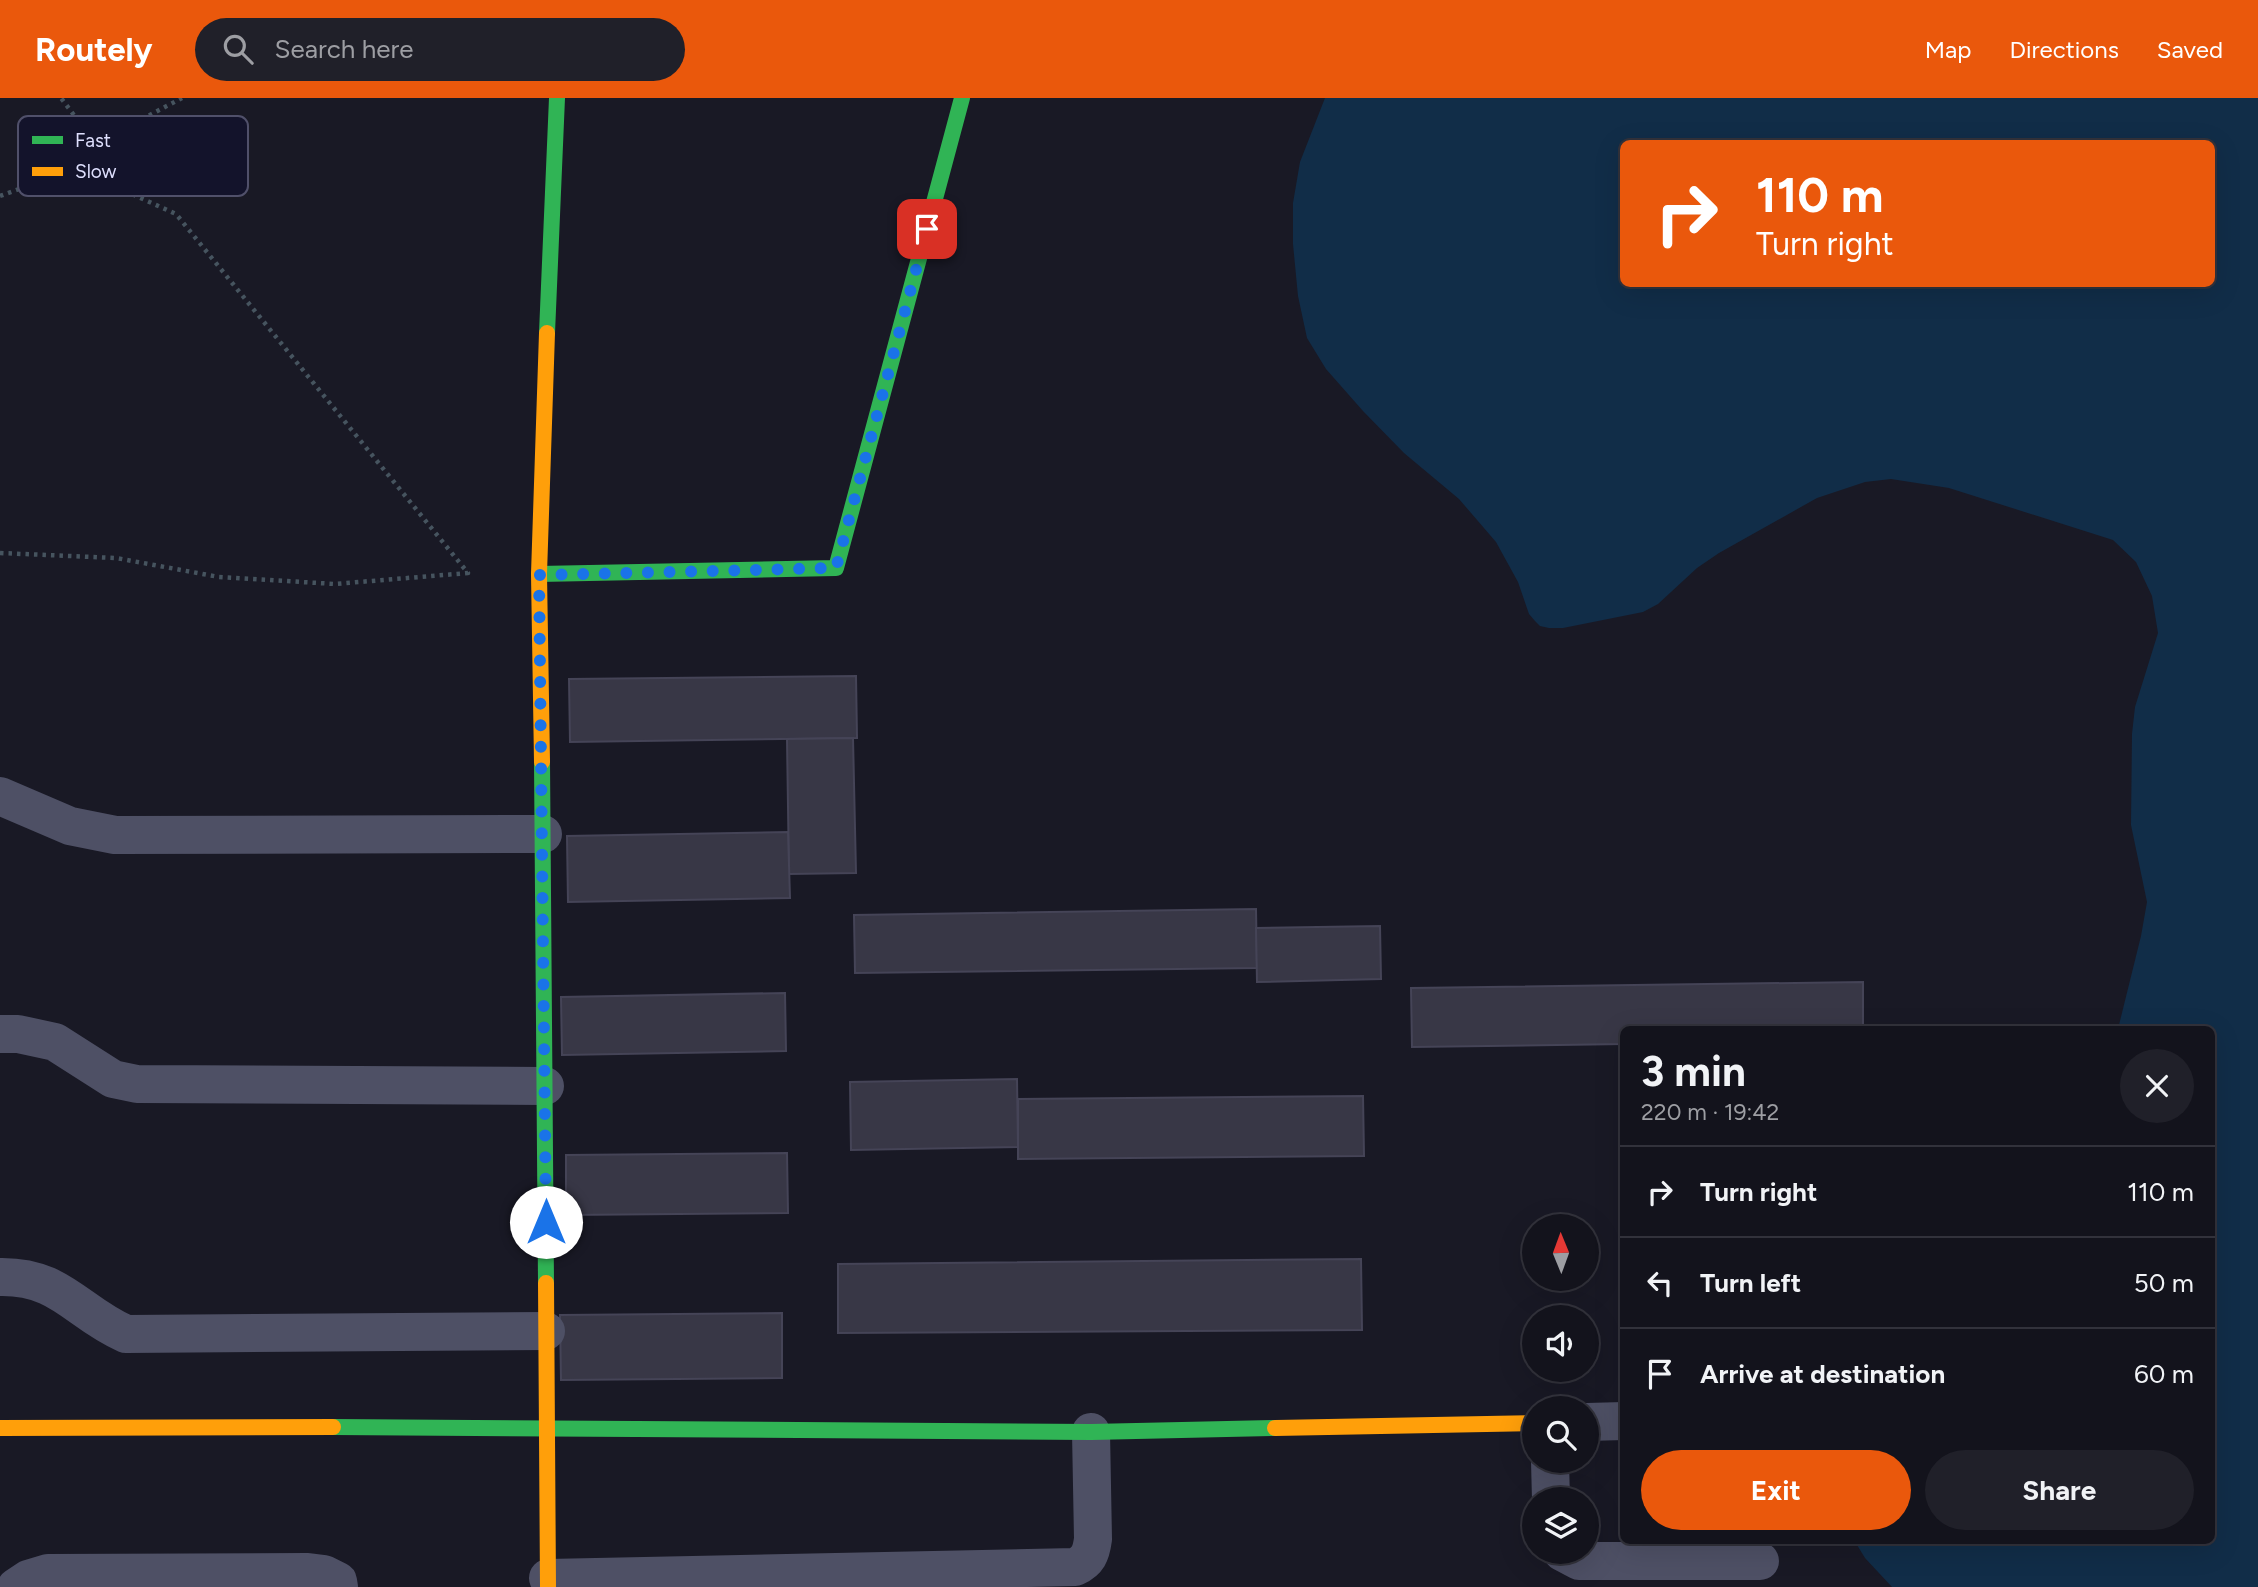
<!DOCTYPE html>
<meta charset="utf-8">
<style>
:root{--surface:#13131c;--page:#202029;--text:#f1f3f6;--muted:#9d9ea3;--line:#32323b;--accent:#ea580c}
body{margin:0;font-family:Figtree,sans-serif;background:var(--page);color:var(--text);height:100vh;display:flex;flex-direction:column;font-size:26px;white-space:nowrap}
*{box-sizing:border-box;margin:0}
p{font-size:23px;color:var(--muted)}
.icon{flex:none;width:38px;height:38px;fill:none;stroke:currentColor;stroke-width:2;stroke-linecap:round;stroke-linejoin:round}
.map{position:relative;flex:1;overflow:hidden}
.panel{position:absolute;left:1620px;top:928px;width:595px;height:518px;display:flex;flex-direction:column;background:var(--surface);border-radius:10px;box-shadow:0 7px 28px #0002,0 0 0 2px var(--line)}
.panel>*{flex:none}
.guide{position:absolute;left:1620px;top:42px;width:595px;height:147px;border-radius:10px;box-shadow:0 7px 28px #0002,0 0 0 2px var(--line);background:#ea580c;color:#fff;overflow:hidden}
.needle{width:46px;rotate:359deg}
.controls{position:absolute;left:1522px;top:1116px;display:grid;gap:14px}
.controls a{display:grid;place-items:center;width:77px;height:77px;border-radius:50%;background:var(--surface);box-shadow:0 7px 28px #0002,0 0 0 2px var(--line);font-size:35px}
.pin{position:absolute;display:grid;place-items:center;width:60px;height:60px;color:#fff;margin:-30px;border-radius:14px;box-shadow:0 4px 10px #0006}
.me{position:absolute;width:77px;margin:-38px;rotate:0deg;stroke-linejoin:round;filter:drop-shadow(0 0 5px #0008)}
.turn{display:flex;align-items:center;gap:24px;height:147px;padding:0 21px;font-size:32px}
.turn .icon{width:91px;height:91px;stroke-width:2.5}
.turn b{display:block;font-size:49px;line-height:60px}
.round{display:grid;place-items:center;flex:none;width:74px;height:74px;border-radius:37px;background:var(--page)}
.overview{display:flex;align-items:center;justify-content:space-between;height:119px;padding:0 21px}
h1{font-size:42px;font-weight:700;line-height:52px}
.cta{display:flex;gap:14px;margin-top:auto;padding:14px 21px}
.cta a{flex:1;height:80px;border-radius:42px;background:var(--accent);color:#fff;font-size:28px;font-weight:700;line-height:80px;text-align:center}
.cta a+a{background:var(--page);color:var(--text)}
ul{padding:0;list-style:none}
li{display:flex;align-items:center;gap:21px;height:91px;padding:0 21px;border-top:2px solid var(--line)}
li div{flex:1}
li b{display:block;font-size:26px}
li em{font-style:normal}
header{display:flex;align-items:center;gap:42px;box-sizing:border-box;height:98px;padding:0 35px;background:var(--accent);color:#fff}
header strong{font-size:33px}
nav{display:flex;gap:38px;margin-inline-start:auto;font-size:24px}
.search{width:490px;height:63px;background:var(--page);display:flex;align-items:center;gap:18px;box-sizing:border-box;padding:0 24px;border-radius:38px;color:var(--muted);font-size:26px}
.map>svg:first-child{display:block}
</style>
<header>
<strong>Routely</strong>
<div class="search"><svg class="icon" aria-label="search" viewBox="0 0 24 24"><circle cx="10" cy="10" r="6"/><path d="M15 15l6 6"/></svg>Search here</div>
<nav><a>Map</a><a>Directions</a><a>Saved</a></nav>
</header>
<div class="map">
<svg width="2258" height="1489" viewBox="0 0 2258 1489">
<rect width="100%" height="100%" fill="#191925"/>
<path fill="#112d48" fill-rule="evenodd" d="M1325 0H2258V1489H1892L1865 1460 1854 1442H2212V931H2118L2141 838 2147 804 2131 727 2132 636 2135 609 2158 535 2152 498 2136 464 2113 442 1949 390 1891 381 1865 384 1817 400 1719 455 1697 470 1658 506 1643 514 1563 530H1549L1540 528 1535 523 1529 516 1518 484 1496 444 1459 401 1404 355 1363 313 1326 271 1307 240 1298 198 1293 146V105L1300 64ZM1624 46H2212V186H1624Z"/>
<g fill="#383746" stroke="#454457" stroke-width="2">
<path d="M856 578 857 640 570 644 569 581Z"/>
<path d="M853 640 856 775 789 776 787 641Z"/>
<path d="M788 734 790 800 568 804 567 738Z"/>
<path d="M1256 811 1257 870 855 875 854 817Z"/>
<path d="M1380 828 1381 881 1257 884 1256 830Z"/>
<path d="M1863 884V931H1624V946L1412 949 1411 890Z"/>
<path d="M785 895 786 953 562 957 561 899Z"/>
<path d="M1017 981 1018 1049 851 1052 850 984Z"/>
<path d="M1363 998 1364 1058 1018 1061V1001Z"/>
<path d="M787 1055 788 1115 566 1117V1057Z"/>
<path d="M1361 1161 1362 1232 838 1235V1166Z"/>
<path d="M782 1215V1280L561 1282 560 1217Z"/>
</g>
<g fill="none" stroke-linecap="round" stroke-linejoin="round">
<g stroke="#46545f" stroke-width="4.5" stroke-dasharray="3.5 5" stroke-linecap="butt">
<path d="M0 98 33 86 95 46 182 0"/>
<path d="M0 455 116 460 219 479 335 486 468 475 176 116 134 97 61 0"/>
</g>
<g stroke="#4e5065" stroke-width="38">
<path d="M0 698 70 728 115 737 543 736"/>
<path d="M0 936H18L55 944 113 981 137 986 545 988"/>
<path d="M0 1179C61 1178 76 1214 126 1236L546 1233"/>
<path d="M1587 1324 1624 1323"/>
<path d="M1550 1363 1551 1402"/>
<path d="M1562 1454 1579 1463H1760"/>
<path d="M548 1480 1075 1469C1088 1463 1091 1456 1093 1441L1091 1334"/>
<path d="M16 1489 28 1481 48 1475 308 1474 324 1476 338 1483 339 1489"/>
</g>
<g stroke="#30b455" stroke-width="16">
<path d="M547 235 557 0"/>
<path d="M539 476 836 470 962 0"/>
<path d="M542 664 546 1185"/>
<path d="M333 1329 1091 1334 1275 1330"/>
</g>
<g stroke="#ff9f0a" stroke-width="16">
<path d="M542 664 539 476 547 235"/>
<path d="M546 1185 548 1489"/>
<path d="M0 1330 333 1329"/>
<path d="M1275 1330 1535 1325"/>
</g>
</g>
<g fill="none" stroke-linecap="round" stroke-linejoin="round">
<path stroke="#1a73e8" stroke-width="12" stroke-dasharray="0 21.6" d="M546 1124 539 477 836 470 927 131"/>
</g>
<rect x="18" y="18" width="230" height="80" rx="10" fill="#13132b" stroke="#50506a" stroke-width="2"/>
<rect x="32" y="38" width="31" height="8" fill="#30b455"/>
<rect x="32" y="69" width="31" height="9" fill="#ff9f0a"/>
<g font-size="19" fill="#dedffd">
<text x="75" y="49">Fast</text>
<text x="75" y="80">Slow</text>
</g>
</svg>
<div class="controls">
<a><svg class="needle" viewBox="-14 -14 28 28"><path d="M0-13l5 13h-10z" fill="#e53935"/><path d="M0 13l5-13h-10z" fill="#9d9ea3"/></svg></a>
<a><svg class="icon" aria-label="sound" viewBox="0 0 24 24"><path d="M4 9h4l5-4v14l-5-4H4zM17 9q2 3 0 6"/></svg></a>
<a><svg class="icon" aria-label="search" viewBox="0 0 24 24"><circle cx="10" cy="10" r="6"/><path d="M15 15l6 6"/></svg></a>
<a><svg class="icon" aria-label="layers" viewBox="0 0 24 24"><path d="M12 4l9 5-9 5-9-5zM3 14l9 5 9-5"/></svg></a>
</div>
<div class="pin" style="left:927px;top:131px;background:#d93025"><svg class="icon" aria-label="arrive" viewBox="0 0 24 24"><path d="M6 21V4h12l-3 4 3 4H6"/></svg></div>
<svg class="me" style="left:546px;top:1124px" viewBox="-20 -20 40 40"><circle r="19" fill="#fff"/><path d="M0-13L10 11 0 6-10 11z" fill="#1a73e8"/></svg>
<div class="guide">
<div class="turn"><svg class="icon" aria-label="right" viewBox="0 0 24 24"><path d="M7 20v-9h11M14 6l5 5-5 5"/></svg><div><b>110 m</b>Turn right</div></div>
</div>
<section class="panel">
<div class="overview"><div><h1>3 min</h1><p>220 m · 19:42</p></div><a class="round"><svg class="icon" aria-label="close" viewBox="0 0 24 24"><path d="M6 6l12 12M18 6L6 18"/></svg></a></div>
<ul>
<li><svg class="icon" aria-label="right" viewBox="0 0 24 24"><path d="M7 20v-9h11M14 6l5 5-5 5"/></svg><div><b>Turn right</b></div><em>110 m</em></li>
<li><svg class="icon" aria-label="left" viewBox="0 0 24 24"><path d="M17 20v-9H6M10 6l-5 5 5 5"/></svg><div><b>Turn left</b></div><em>50 m</em></li>
<li><svg class="icon" aria-label="arrive" viewBox="0 0 24 24"><path d="M6 21V4h12l-3 4 3 4H6"/></svg><div><b>Arrive at destination</b></div><em>60 m</em></li>
</ul>
<div class="cta"><a>Exit</a><a>Share</a></div>
</section>
</div>
